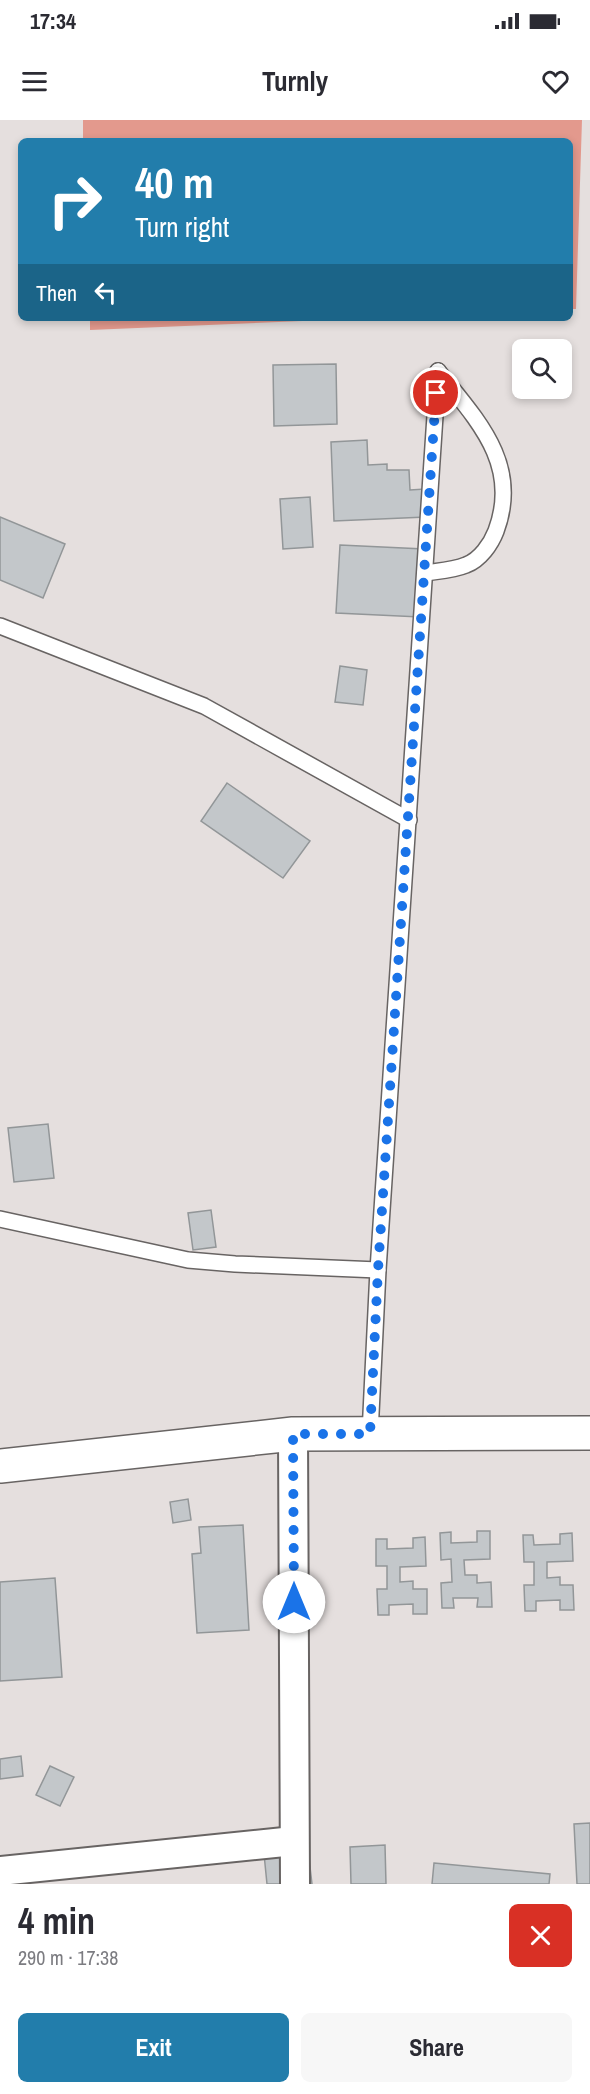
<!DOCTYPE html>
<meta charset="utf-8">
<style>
:root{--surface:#fff;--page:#f7f7f7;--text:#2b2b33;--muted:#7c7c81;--accent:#227dab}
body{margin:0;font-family:"Archivo Narrow",sans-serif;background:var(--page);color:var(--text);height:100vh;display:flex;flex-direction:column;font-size:22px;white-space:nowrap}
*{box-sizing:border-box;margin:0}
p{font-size:20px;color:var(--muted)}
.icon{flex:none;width:33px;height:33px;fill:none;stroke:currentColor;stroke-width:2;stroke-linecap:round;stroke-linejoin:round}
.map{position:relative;height:1764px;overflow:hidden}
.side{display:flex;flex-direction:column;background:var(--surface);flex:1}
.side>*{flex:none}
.hud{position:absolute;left:18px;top:18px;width:555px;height:183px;border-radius:9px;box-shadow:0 3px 9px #0003;background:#227dab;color:#fff;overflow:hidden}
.fabs{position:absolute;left:512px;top:219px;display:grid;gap:12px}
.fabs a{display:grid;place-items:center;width:60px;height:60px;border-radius:9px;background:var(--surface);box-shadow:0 3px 9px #0003;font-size:30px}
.pin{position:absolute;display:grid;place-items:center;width:51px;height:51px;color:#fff;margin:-26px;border:3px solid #fff;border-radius:50%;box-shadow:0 2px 6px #0007}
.me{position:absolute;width:66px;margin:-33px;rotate:0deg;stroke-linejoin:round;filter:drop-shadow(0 0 4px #0008)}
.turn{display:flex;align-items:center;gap:21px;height:126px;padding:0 18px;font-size:27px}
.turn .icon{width:78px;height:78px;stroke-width:2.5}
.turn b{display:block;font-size:42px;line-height:51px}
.then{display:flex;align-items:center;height:57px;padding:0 18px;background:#0003;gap:12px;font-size:22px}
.round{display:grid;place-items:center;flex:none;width:63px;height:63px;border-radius:9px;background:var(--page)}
.headline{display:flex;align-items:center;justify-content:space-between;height:102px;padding:0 18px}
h1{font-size:36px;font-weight:700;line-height:45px}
.cta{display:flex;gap:12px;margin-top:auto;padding:12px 18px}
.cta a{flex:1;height:69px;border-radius:9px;background:var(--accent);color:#fff;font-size:24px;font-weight:700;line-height:69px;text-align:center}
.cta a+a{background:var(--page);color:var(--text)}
.status{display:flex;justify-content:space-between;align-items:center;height:42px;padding:0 30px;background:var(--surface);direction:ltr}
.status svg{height:16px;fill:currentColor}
header{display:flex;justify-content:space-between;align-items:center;height:78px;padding:0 18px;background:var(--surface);font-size:27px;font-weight:700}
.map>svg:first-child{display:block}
</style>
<div class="status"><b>17:34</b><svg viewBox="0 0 49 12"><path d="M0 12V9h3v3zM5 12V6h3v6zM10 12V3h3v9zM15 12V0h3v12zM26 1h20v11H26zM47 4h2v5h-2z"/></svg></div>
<header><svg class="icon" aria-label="menu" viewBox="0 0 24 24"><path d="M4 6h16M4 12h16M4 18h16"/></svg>Turnly<svg class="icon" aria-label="heart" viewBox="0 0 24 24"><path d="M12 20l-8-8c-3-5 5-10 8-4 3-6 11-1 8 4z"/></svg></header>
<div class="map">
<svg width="590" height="1764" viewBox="0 0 590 1764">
<rect width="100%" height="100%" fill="#e5dfde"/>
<g fill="#e3998d">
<path d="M83 0H582L576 189H570V21H83Z"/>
<path d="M90 198H375L90 210Z"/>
</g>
<g fill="#c3c7ca" stroke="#929698" stroke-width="1.5">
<path d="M336 244 337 304 274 306 273 245Z"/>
<path d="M367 320 368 345 387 344V350H409L410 370 425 369 426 397 334 401 331 322Z"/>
<path d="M310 377 313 427 283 429 280 379Z"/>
<path d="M0 397 65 424 43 478 0 460Z"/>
<path d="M340 425 424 429 420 497 336 493Z"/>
<path d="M340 546 367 550 363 585 335 582Z"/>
<path d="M227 663 310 721 283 758 201 701Z"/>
<path d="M48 1004 54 1058 14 1062 8 1008Z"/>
<path d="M211 1090 216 1127 193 1130 188 1093Z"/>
<path d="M188 1379 191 1400 173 1403 170 1382Z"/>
<path d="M243 1405 249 1510 197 1513 192 1434 201 1433 199 1407Z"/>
<path d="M477 1411H490V1439L464 1440 465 1455H477V1463L491 1462 492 1487H477L478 1478H453L454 1488H442L441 1463 452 1462 451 1439 441 1440 440 1413 451 1412V1423L477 1422Z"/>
<path d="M572 1413 573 1441 547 1442V1458L560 1457V1465H573L574 1490H560V1480L536 1481V1491H525L524 1465H534V1442H524L523 1415H533L534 1425 560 1424V1414Z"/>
<path d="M425 1417 426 1446 400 1447V1462L413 1461V1469H427V1494H413V1484L389 1485V1495H378L377 1469H387V1446H376V1419H387V1429L413 1428V1418Z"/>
<path d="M55 1458 62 1557 0 1561V1462Z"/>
<path d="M21 1636 23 1656 0 1659V1639Z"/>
<path d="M50 1646 74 1657 60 1686 36 1675Z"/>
<path d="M590 1703V1764H577L574 1704Z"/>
<path d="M385 1725 386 1764H351L350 1727Z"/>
<path d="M308 1730 312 1764H267L264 1734Z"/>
<path d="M434 1743 550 1754 549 1764H432Z"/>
</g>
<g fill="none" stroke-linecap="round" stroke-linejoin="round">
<defs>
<g id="lane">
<path d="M425 453C438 451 454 450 466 445 480 440 491 424 496 411 521 344 477 300 438 251"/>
<path d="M0 506 204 586 409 700"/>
<path d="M0 1099 188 1140 235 1144 378 1150"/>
<path d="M370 1314 378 1150 438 251"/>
</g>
<g id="street">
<path d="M293 1314 295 1764"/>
<path d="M0 1751 294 1721"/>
</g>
<path id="secondary" d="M0 1346 293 1314 590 1313"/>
</defs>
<use href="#lane" stroke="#686463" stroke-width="18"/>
<use href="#street" stroke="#686463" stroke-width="32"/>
<use href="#secondary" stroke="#686463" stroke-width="36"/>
<use href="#lane" stroke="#fff" stroke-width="15"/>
<use href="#street" stroke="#fff" stroke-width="28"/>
<use href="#secondary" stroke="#fff" stroke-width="33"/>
</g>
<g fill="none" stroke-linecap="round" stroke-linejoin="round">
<path stroke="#1a73e8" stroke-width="10" stroke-dasharray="0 18" d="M294 1482 293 1314H370L378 1150 436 273"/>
</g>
</svg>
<div class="fabs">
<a><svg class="icon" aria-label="search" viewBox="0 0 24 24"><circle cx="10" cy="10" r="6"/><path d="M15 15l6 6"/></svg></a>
</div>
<div class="pin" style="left:436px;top:273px;background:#d93025"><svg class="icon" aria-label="arrive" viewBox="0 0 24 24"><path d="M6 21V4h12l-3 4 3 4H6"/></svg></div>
<svg class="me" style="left:294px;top:1482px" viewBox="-20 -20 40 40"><circle r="19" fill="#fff"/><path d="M0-13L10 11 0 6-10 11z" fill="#1a73e8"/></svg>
<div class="hud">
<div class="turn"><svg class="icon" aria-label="right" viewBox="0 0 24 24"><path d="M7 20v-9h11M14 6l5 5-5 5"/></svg><div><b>40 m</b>Turn right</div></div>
<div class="then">Then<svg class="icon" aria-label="left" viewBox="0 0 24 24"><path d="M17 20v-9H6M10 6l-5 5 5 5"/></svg></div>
</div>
</div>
<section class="side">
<div class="headline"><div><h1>4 min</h1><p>290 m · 17:38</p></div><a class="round" style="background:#d93025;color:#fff"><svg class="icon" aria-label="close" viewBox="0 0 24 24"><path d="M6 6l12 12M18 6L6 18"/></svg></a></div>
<div class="cta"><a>Exit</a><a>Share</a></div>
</section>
